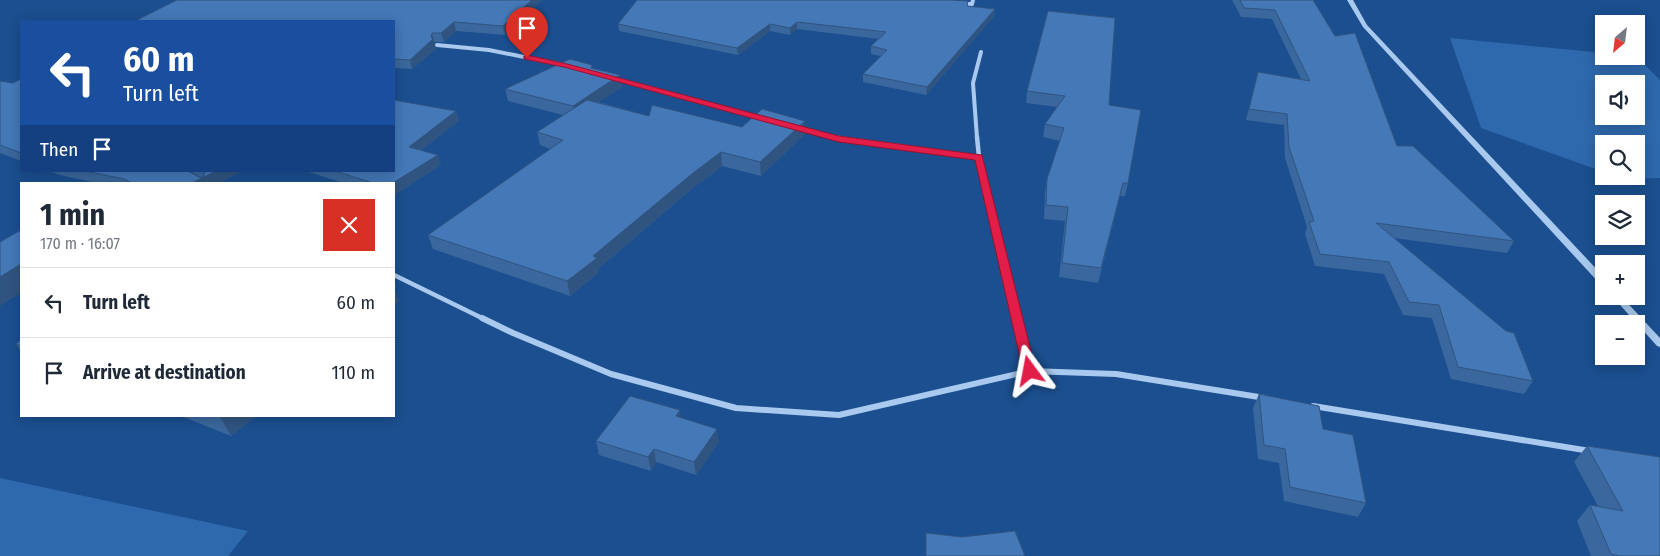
<!DOCTYPE html>
<meta charset="utf-8">
<style>
:root{--surface:#fff;--page:#f6f6f7;--text:#1f2937;--muted:#747a83;--line:#e0e1e3}
body{margin:0;font-family:"Fira Sans Condensed",sans-serif;background:var(--page);color:var(--text);height:100vh;display:flex;flex-direction:column;font-size:19px;white-space:nowrap}
*{box-sizing:border-box;margin:0}
p{font-size:16px;color:var(--muted)}
.icon{flex:none;width:28px;height:28px;fill:none;stroke:currentColor;stroke-width:2;stroke-linecap:round;stroke-linejoin:round}
.map{position:relative;flex:1;overflow:hidden}
.details{position:absolute;left:20px;top:182px;width:375px;height:235px;display:flex;flex-direction:column;background:var(--surface);border-radius:0px;box-shadow:0 2px 12px #0003}
.details>*{flex:none}
.guide{position:absolute;left:20px;top:20px;width:375px;height:152px;border-radius:0px;box-shadow:0 2px 12px #0003;background:#1a4fa0;color:#fff;overflow:hidden}
.needle{width:32px;rotate:208deg}
.buttons{position:absolute;left:1595px;top:15px;display:grid;gap:10px}
.buttons a{display:grid;place-items:center;width:50px;height:50px;border-radius:0px;background:var(--surface);box-shadow:0 2px 12px #0003;font-size:25px}
.pin{position:absolute;display:grid;place-items:center;width:42px;height:42px;color:#fff;margin:-51px -21px;border-radius:50% 50% 50% 0;rotate:-45deg;box-shadow:0 0 5px #0007}
.pin .icon{rotate:45deg}
.me{position:absolute;width:55px;margin:-28px;rotate:347deg;stroke-linejoin:round;filter:drop-shadow(0 0 4px #0008)}
.turn{display:flex;align-items:center;gap:18px;height:105px;padding:0 20px;font-size:22px}
.turn .icon{width:65px;height:65px;stroke-width:2.5}
.turn b{display:block;font-size:35px;line-height:42px}
.then{display:flex;align-items:center;height:48px;padding:0 20px;background:#0003;gap:10px;font-size:19px}
.round{display:grid;place-items:center;flex:none;width:52px;height:52px;border-radius:0px;background:var(--page)}
.headline{display:flex;align-items:center;justify-content:space-between;height:85px;padding:0 20px}
h1{font-size:30px;font-weight:700;line-height:38px}
ul{padding:0;list-style:none}
li{display:flex;align-items:center;gap:15px;height:70px;padding:0 20px;border-top:1px solid var(--line)}
li div{flex:1}
li b{display:block;font-size:19px}
li em{font-style:normal}
.map>svg:first-child{display:block}
</style>
<div class="map">
<svg width="1660" height="556" viewBox="0 0 1660 556">
<rect width="100%" height="100%" fill="#1b4f8f"/>
<g fill="#2e69ad" fill-rule="evenodd">
<path d="M1450 38 1604 53V56H1636L1660 80V178L1623 179 1615 176H1636V144H1604V172L1481 128ZM1604 84H1636V116H1604Z"/>
<path d="M0 478 248 531 228 556H0Z"/>
</g>
<g fill="none" stroke-linecap="round" stroke-linejoin="round">
<g stroke="#a9c9ee" stroke-width="4">
<path d="M961 4H972L973 0"/>
<path d="M437 45 489 50 564 65"/>
<path d="M616 79 760 118"/>
<path d="M799 128 836 138"/>
<path d="M977 138 973 83 981 52"/>
</g>
<g stroke="#a9c9ee" stroke-width="4.5">
<path d="M831 137 979 157"/>
<path d="M977 137 979 157 1018 319"/>
<path d="M394 275 484 319"/>
</g>
<g stroke="#a9c9ee" stroke-width="6">
<path d="M482 318 513 333 611 374 736 408 839 415 1030 371 1116 374 1265 398"/>
<path d="M1017 318 1030 371"/>
<path d="M1313 406 1590 451"/>
</g>
<g fill="#a9c9ee" fill-rule="evenodd">
<path d="M1347 0H1353L1367 25 1604 277V286L1601 285 1363 27Z"/>
<path d="M1612 296H1621L1660 338V347L1657 346Z"/>
</g>
</g>
<g fill="#3a679d">
<path d="M542 0 505 35 456 31 444 42H434L436 49 412 69 394 68V21Z"/>
<path d="M1232 0H1313L1397 146 1514 241 1507 253 1394 238 1533 381 1524 394 1451 379 1432 318 1403 315 1384 274 1315 266 1305 234 1307 227 1285 158 1284 125 1246 120 1258 72 1301 79 1272 19 1241 17Z"/>
<path d="M967 6 995 9 994 16 926 95 863 82V74L881 56 871 54V46L879 39 797 29 790 35 770 31 738 55 619 31 618 24Z"/>
<path d="M1048 11 1109 105 1128 183 1125 196H1120L1098 283 1059 277 1065 221 1044 219 1045 192 1047 179 1060 141 1043 137 1045 124 1057 107 1026 103 1027 91Z"/>
<path d="M592 65V68L622 87 598 102 649 116 742 127 805 121V134L761 176 722 166 694 187 599 268V272L570 296 433 249 428 235 550 149 540 145 537 132 563 115 508 101 505 89Z"/>
<path d="M21 79V161L0 153V81L13 83Z"/>
<path d="M456 111 459 121 421 150 441 165 394 195V184H346L306 171H394Z"/>
<path d="M49 171H188L199 177H200L190 171H242L217 184H101L60 175Z"/>
<path d="M21 340V351L16 344Z"/>
<path d="M1259 394 1323 429 1366 503 1358 517 1284 501 1279 463 1258 459 1253 408Z"/>
<path d="M181 416H256L231 436Z"/>
<path d="M681 417 719 442 696 475 656 462 651 471 599 455 596 441Z"/>
<path d="M1587 446 1660 556H1591L1577 521 1590 505 1598 506 1574 462Z"/>
</g>
<g fill="#305480">
<path d="M532 0H542L505 35 503 26Z"/>
<path d="M995 9 994 16 926 95 927 87Z"/>
<path d="M454 22 456 31 444 42 441 33Z"/>
<path d="M797 22V29L790 35V28Z"/>
<path d="M770 24V31L738 55 737 48Z"/>
<path d="M432 33 436 49 412 69 410 60 431 37Z"/>
<path d="M620 75 622 87 575 118 573 106Z"/>
<path d="M456 111 459 121 412 157 409 147Z"/>
<path d="M805 121V134L761 176 760 162Z"/>
<path d="M721 152 722 166 694 187 599 268V272L570 296 567 281 593 256 693 173Z"/>
<path d="M438 155 441 165 394 195V184H391Z"/>
<path d="M216 171H242L217 184H190Z"/>
<path d="M21 264V293L0 306V277Z"/>
<path d="M394 286 399 301 394 305Z"/>
<path d="M680 410 682 424 676 416Z"/>
<path d="M222 416H256L231 436 220 417Z"/>
<path d="M717 429 719 442 696 475 694 462Z"/>
<path d="M654 449 656 462 651 471 648 457Z"/>
</g>
<g fill="#4478b7" stroke="#305480">
<path d="M177 0H532L503 26 454 22 441 33H432L431 37 433 39 410 60 394 59V21H135Z"/>
<path d="M637 0H952L968 1 967 6 995 9 927 87 863 74 887 50 871 46 886 32 797 22 790 28 770 24 737 48 618 24Z"/>
<path d="M1240 0H1313L1335 36 1355 33 1397 146H1413L1514 241 1376 223 1506 331 1514 333 1533 381 1458 367 1439 305 1409 302 1389 262 1320 254 1309 222 1314 221 1289 147 1287 114 1249 109 1258 72 1310 81 1275 10 1244 8Z"/>
<path d="M1048 11 1115 18 1109 105 1141 110 1128 183H1123L1101 268 1062 263 1068 207 1046 205 1047 179 1064 128 1045 124 1065 96 1027 91Z"/>
<path d="M570 59 592 65 591 68 620 75 573 106 505 89Z"/>
<path d="M21 79V153L0 145V81L13 83Z"/>
<path d="M394 100 456 111 409 147 438 155 391 184H376L335 171H394Z"/>
<path d="M587 100 649 116 652 105 742 127 762 109 805 121 760 162 721 152 693 173 593 256 597 258 567 281 428 235 563 140 537 132Z"/>
<path d="M85 171H188L199 177H203L205 172 204 171H216L190 184H134L124 179Z"/>
<path d="M21 230V264L0 277V242Z"/>
<path d="M21 340V346L16 344Z"/>
<path d="M1259 394 1319 406 1323 429 1353 435 1366 503 1290 487 1285 449 1264 445Z"/>
<path d="M630 396 680 410 676 416 717 429 694 462 654 449 648 457 596 441Z"/>
<path d="M1587 446 1660 457V556H1619L1611 554 1590 505 1623 511Z"/>
<path d="M1015 531 1025 556H926V533L962 537Z"/>
</g>
<path fill="#e11d48" stroke="#92132f" d="M527 55 567 64 839 136 982 155 1036 371 1034 374H1025L1023 371 975 160 839 142 564 67 524 59V56Z"/>
</svg>
<div class="buttons">
<a><svg class="needle" viewBox="-14 -14 28 28"><path d="M0-13l5 13h-10z" fill="#e53935"/><path d="M0 13l5-13h-10z" fill="#747a83"/></svg></a>
<a><svg class="icon" aria-label="sound" viewBox="0 0 24 24"><path d="M4 9h4l5-4v14l-5-4H4zM17 9q2 3 0 6"/></svg></a>
<a><svg class="icon" aria-label="search" viewBox="0 0 24 24"><circle cx="10" cy="10" r="6"/><path d="M15 15l6 6"/></svg></a>
<a><svg class="icon" aria-label="layers" viewBox="0 0 24 24"><path d="M12 4l9 5-9 5-9-5zM3 14l9 5 9-5"/></svg></a>
<a>+</a>
<a>−</a>
</div>
<div class="pin" style="left:527px;top:58px;background:#d93025"><svg class="icon" aria-label="arrive" viewBox="0 0 24 24"><path d="M6 21V4h12l-3 4 3 4H6"/></svg></div>
<svg class="me" style="left:1030px;top:371px" viewBox="-20 -20 40 40"><path d="M0-17L14 15 0 8-14 15z" fill="#e11d48" stroke="#fff" stroke-width="4"/></svg>
<div class="guide">
<div class="turn"><svg class="icon" aria-label="left" viewBox="0 0 24 24"><path d="M17 20v-9H6M10 6l-5 5 5 5"/></svg><div><b>60 m</b>Turn left</div></div>
<div class="then">Then<svg class="icon" aria-label="arrive" viewBox="0 0 24 24"><path d="M6 21V4h12l-3 4 3 4H6"/></svg></div>
</div>
<section class="details">
<div class="headline"><div><h1>1 min</h1><p>170 m · 16:07</p></div><a class="round" style="background:#d93025;color:#fff"><svg class="icon" aria-label="close" viewBox="0 0 24 24"><path d="M6 6l12 12M18 6L6 18"/></svg></a></div>
<ul>
<li><svg class="icon" aria-label="left" viewBox="0 0 24 24"><path d="M17 20v-9H6M10 6l-5 5 5 5"/></svg><div><b>Turn left</b></div><em>60 m</em></li>
<li><svg class="icon" aria-label="arrive" viewBox="0 0 24 24"><path d="M6 21V4h12l-3 4 3 4H6"/></svg><div><b>Arrive at destination</b></div><em>110 m</em></li>
</ul>
</section>
</div>
